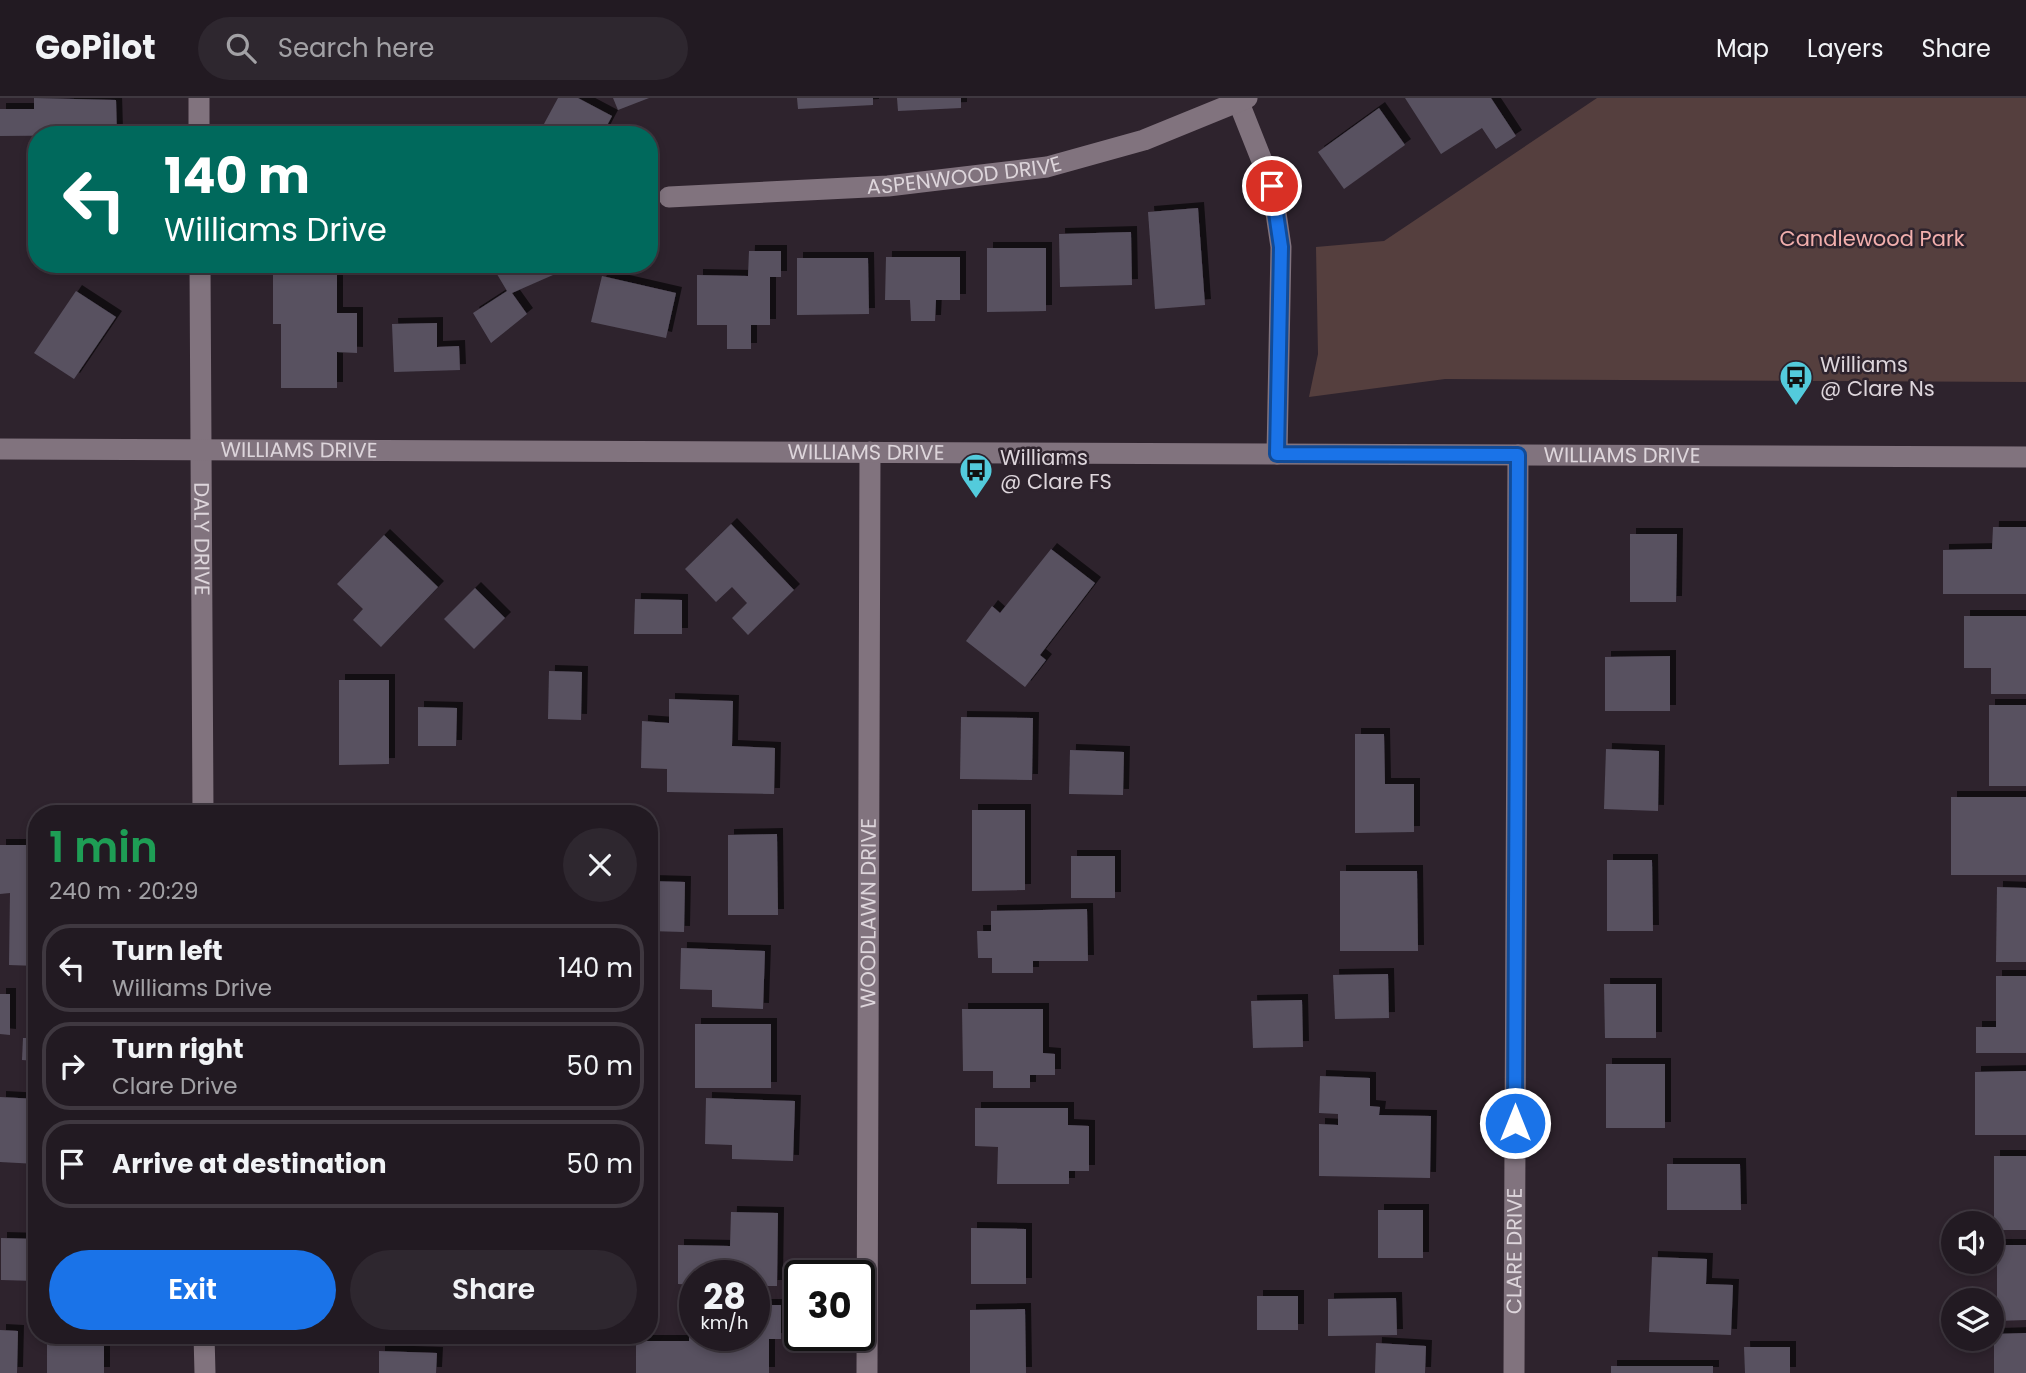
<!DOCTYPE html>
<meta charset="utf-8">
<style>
:root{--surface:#221a22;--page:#2e272f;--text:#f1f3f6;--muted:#a2a1a5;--line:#3f3840;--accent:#1a73e8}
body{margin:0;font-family:Poppins,sans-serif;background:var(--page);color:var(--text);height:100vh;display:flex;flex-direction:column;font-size:26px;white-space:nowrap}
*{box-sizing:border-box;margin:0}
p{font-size:23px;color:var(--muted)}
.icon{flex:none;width:38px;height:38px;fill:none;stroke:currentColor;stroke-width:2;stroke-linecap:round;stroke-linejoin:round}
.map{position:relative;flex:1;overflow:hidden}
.details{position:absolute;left:28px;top:707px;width:630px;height:539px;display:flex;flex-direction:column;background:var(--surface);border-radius:28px;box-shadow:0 4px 10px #0003,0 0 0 2px var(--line)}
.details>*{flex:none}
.top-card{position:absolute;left:28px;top:28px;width:630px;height:147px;border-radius:28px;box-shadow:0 4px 10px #0003,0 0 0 2px var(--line);background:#00695c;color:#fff;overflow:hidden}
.tools{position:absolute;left:1941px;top:1113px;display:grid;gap:14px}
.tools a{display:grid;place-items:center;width:63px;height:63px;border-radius:50%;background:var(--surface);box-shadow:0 4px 10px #0003,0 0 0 2px var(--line);font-size:35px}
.speed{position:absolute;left:679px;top:1162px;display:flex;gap:14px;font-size:35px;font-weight:700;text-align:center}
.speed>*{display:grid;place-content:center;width:91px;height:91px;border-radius:50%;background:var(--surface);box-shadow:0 4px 10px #0003,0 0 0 2px var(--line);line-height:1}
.speed small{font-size:18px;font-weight:400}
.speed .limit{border:4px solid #111;border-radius:10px;background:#fff;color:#111}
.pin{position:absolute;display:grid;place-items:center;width:60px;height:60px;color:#fff;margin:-30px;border:4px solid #fff;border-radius:50%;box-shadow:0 2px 7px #0007}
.me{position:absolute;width:77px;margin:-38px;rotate:0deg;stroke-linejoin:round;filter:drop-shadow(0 0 5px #0008)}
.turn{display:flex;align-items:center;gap:24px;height:147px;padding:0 21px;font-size:32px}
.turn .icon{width:91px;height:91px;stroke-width:2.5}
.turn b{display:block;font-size:49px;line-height:60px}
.round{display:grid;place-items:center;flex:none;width:74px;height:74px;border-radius:37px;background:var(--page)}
.summary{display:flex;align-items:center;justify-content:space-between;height:119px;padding:0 21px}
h1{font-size:42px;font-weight:600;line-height:52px;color:#1e9e55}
.action{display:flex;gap:14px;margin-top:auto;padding:14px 21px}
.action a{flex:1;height:80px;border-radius:42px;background:var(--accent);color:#fff;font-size:28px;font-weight:600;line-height:80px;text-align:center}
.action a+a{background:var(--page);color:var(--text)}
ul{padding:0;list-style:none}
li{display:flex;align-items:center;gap:21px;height:88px;margin:0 14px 10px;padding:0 7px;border:4px solid var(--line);border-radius:28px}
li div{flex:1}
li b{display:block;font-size:26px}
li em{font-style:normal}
header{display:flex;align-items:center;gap:42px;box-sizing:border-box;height:98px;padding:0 35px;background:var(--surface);border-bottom:2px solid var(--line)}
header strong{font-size:33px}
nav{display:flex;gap:38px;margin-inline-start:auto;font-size:24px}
.search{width:490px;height:63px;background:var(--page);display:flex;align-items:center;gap:18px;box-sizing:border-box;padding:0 24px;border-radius:38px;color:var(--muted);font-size:26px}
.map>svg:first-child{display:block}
</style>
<header>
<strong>GoPilot</strong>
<div class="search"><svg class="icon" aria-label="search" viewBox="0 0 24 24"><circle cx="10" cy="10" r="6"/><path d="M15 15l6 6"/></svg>Search here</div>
<nav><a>Map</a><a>Layers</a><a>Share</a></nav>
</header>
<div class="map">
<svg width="2026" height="1275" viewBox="0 0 2026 1275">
<defs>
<filter id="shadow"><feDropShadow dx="6" dy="-6" stdDeviation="0" flood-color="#0009"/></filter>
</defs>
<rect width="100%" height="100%" fill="#2e232d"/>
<path fill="#553f3e" d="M1597 0H2026V284L1445 281 1309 299 1318 256 1316 149 1384 143Z"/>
<g fill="#585160" filter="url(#shadow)">
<path d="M34 0 116 2 117 37 0 38V11H34Z"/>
<path d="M558 0H578L612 18 602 37H538Z"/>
<path d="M613 0H649L618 12Z"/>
<path d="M797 0H873V7L798 11Z"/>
<path d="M897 0H961V10L898 13Z"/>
<path d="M1405 0H1491L1516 38 1496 51 1482 30 1441 56Z"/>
<path d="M1379 10 1405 47 1344 91 1318 54Z"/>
<path d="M367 32 419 33V37H366Z"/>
<path d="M1198 110 1205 207 1155 211 1148 114Z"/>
<path d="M1131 134 1132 187 1060 189 1059 136Z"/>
<path d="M987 150H1046V213L987 214Z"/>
<path d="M749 153H781V179H770V227H751V251H727V227H697V177L748 178Z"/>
<path d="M886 159H960V202H936L935 223H911L910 202H885Z"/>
<path d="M797 160H868L869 216 797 217Z"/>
<path d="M491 166H578L512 195 527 216 491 245 473 215 507 193Z"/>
<path d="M273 176 337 177V215H357V255L337 254V290H281V226H273Z"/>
<path d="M602 178 676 195 666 240 591 224Z"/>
<path d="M76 193 116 219 74 281 34 255Z"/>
<path d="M437 225V249L459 248 460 272 394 274 392 226Z"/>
<path d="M731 426 794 492 748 537 732 520 747 505 732 489 716 504 685 471Z"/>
<path d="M1993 429H2026V496H1943V452L1992 451Z"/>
<path d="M1630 436H1677L1676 504H1630Z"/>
<path d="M384 437 438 489 381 549 353 522 363 511 337 486Z"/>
<path d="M1051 451 1095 485 1040 557 1046 562 1025 589 966 543 992 508 1000 515Z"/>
<path d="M475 490 505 520 474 551 444 521Z"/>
<path d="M635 501 682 502V536H634Z"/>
<path d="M1964 518H2026V596H1991V570H1964Z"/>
<path d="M1670 558V613H1605V559Z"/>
<path d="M549 573 582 574 581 622 548 621Z"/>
<path d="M339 582H389V666L339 667Z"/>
<path d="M669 601 733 603 732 648 775 650 774 696 667 694V671L641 670 642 623 669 625Z"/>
<rect x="1989" y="607" width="37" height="81"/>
<path d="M418 609 457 610 456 648H418Z"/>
<path d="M961 619 1033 620 1032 682 960 681Z"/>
<path d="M1355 636H1384L1385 686H1414V734L1355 735Z"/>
<path d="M1606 651 1659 653 1658 713 1604 711Z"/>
<path d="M1070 652 1124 654 1123 697 1069 696Z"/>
<rect x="1951" y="699" width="75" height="78"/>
<path d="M972 712H1025V792L972 793Z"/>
<path d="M777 736 778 817H728V737Z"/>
<path d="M0 747H28V788L37 789V868L9 867 10 795 0 796Z"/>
<rect x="1071" y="758" width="44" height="42"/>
<path d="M1607 762H1652L1653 833H1607Z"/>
<path d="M1340 773H1417L1418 853H1340Z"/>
<path d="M649 783 685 784 684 834 649 833Z"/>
<path d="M1997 789 2026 790V864H1996Z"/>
<path d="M1087 811 1088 863H1033V875H992V860H978L977 833H991V813Z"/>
<path d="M681 850 765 853 763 911 712 909V892L680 891Z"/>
<path d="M1388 876 1389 920 1335 921 1333 877Z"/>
<path d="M1996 878H2026V955H1976V929H1996Z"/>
<path d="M1604 886H1656V940H1605Z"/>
<path d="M0 896H10V937L0 936Z"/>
<path d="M1302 902 1303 949 1253 950 1251 903Z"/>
<path d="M962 911H1043V955L1055 956V977H1030V990H993V973H963Z"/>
<rect x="695" y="926" width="76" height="64"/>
<path d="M23 940H37V963L22 962Z"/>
<rect x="1606" y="966" width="59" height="64"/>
<path d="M2026 973V1037H1975V974Z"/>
<path d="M1320 978 1370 980V1008L1380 1009 1379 1017 1431 1018 1430 1080 1319 1078V1026L1338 1027V1016L1319 1015Z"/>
<path d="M0 999 37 1001V1066L0 1064Z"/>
<path d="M706 1000 795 1003 793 1063 732 1061V1047L705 1046Z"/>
<path d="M975 1010H1068V1027L1089 1028V1073H1069V1086H997L998 1049 975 1048Z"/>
<rect x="1994" y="1058" width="32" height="74"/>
<path d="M1667 1066H1740L1741 1112H1667Z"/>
<rect x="1378" y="1112" width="45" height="48"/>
<path d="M731 1114 778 1115 777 1188H754V1178H695V1187L678 1186V1147L730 1148Z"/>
<path d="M971 1130 1026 1131V1186H971Z"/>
<path d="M1 1140 37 1141V1183L1 1182Z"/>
<path d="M1997 1147H2026V1222L1997 1223Z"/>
<path d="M1652 1159 1707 1161 1706 1186 1733 1187 1731 1237 1649 1234Z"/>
<rect x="1257" y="1198" width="41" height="34"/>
<path d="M1396 1200 1397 1237 1328 1238V1201Z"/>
<path d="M690 1207H695V1237H754V1207H781V1241H769V1275H636V1243H689Z"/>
<path d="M1025 1211 1026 1275H970V1212Z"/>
<path d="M0 1232 18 1233 17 1275H0Z"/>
<path d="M2026 1235V1275H1994V1236Z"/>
<rect x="47" y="1237" width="57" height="38"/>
<path d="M327 1237H370V1246L327 1245Z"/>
<path d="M1376 1245 1426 1248 1425 1275H1375Z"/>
<path d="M1744 1249H1790V1275H1745Z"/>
<path d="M379 1253 437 1255 436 1275H379Z"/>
<rect x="1611" y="1268" width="102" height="7"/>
</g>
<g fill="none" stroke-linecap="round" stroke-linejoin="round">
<g stroke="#81737e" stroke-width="21">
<path d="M199 0V37"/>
<path d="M1239 5 1272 88 1281 149 1277 356"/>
<path id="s1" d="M669 99 888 88 1047 69 1144 42 1247 0"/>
<path id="s2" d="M200 166 203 716"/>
<path d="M204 1237 205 1275"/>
<path id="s3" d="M867 1275 870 354"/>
<path id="s4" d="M1514 1275 1518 357"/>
</g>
<path stroke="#81737e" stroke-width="21" id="s5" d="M0 351 2026 359"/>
</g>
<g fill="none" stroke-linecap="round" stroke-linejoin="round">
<defs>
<path id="route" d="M1272 88 1281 149 1277 356 1518 357 1515 1025"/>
</defs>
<use href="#route" stroke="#114b97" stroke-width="18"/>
<use href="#route" stroke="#1a73e8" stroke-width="12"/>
</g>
<defs>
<symbol id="bus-pin" viewBox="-11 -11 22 30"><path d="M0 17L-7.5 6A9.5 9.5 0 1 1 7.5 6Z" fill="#53cbdc" stroke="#2e232d"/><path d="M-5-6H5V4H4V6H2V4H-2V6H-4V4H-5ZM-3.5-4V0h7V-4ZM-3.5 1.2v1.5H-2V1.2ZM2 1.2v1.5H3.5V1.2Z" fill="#111"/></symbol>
</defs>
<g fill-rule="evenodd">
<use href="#bus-pin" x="1777" y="260" width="38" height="52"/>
<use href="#bus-pin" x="957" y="353" width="38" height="52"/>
</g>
<g text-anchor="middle" stroke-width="5" stroke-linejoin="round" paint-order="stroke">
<g font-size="21" fill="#ddd5db" stroke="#2e232d">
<text dy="7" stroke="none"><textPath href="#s1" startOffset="296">ASPENWOOD DRIVE</textPath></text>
<text dy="7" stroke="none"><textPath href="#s5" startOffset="299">WILLIAMS DRIVE</textPath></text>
<text dy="7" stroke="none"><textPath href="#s5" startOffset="866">WILLIAMS DRIVE</textPath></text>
<text dy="7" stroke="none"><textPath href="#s5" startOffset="1622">WILLIAMS DRIVE</textPath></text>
<text dy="7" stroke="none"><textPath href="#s2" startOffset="275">DALY DRIVE</textPath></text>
<text dy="7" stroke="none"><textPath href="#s3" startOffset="460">WOODLAWN DRIVE</textPath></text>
<text dy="7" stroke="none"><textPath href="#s4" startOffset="122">CLARE DRIVE</textPath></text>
</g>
<g font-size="21" fill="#f2afad" stroke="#2e232d">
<text x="1872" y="148">Candlewood Park</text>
</g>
<g font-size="21" fill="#ddd5db" stroke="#2e232d" text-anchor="start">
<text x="1820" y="274">Williams<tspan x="1820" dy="24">@ Clare Ns</tspan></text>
<text x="1000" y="367">Williams<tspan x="1000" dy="24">@ Clare FS</tspan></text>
</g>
</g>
</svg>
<div class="tools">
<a><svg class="icon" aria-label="sound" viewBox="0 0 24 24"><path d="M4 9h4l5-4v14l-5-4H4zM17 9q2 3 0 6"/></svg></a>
<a><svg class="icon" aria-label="layers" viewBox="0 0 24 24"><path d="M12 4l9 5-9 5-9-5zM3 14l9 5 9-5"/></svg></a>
</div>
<div class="speed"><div>28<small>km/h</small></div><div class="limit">30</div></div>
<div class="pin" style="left:1272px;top:88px;background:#d93025"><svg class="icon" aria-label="arrive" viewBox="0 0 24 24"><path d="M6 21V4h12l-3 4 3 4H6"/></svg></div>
<svg class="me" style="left:1515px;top:1025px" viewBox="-20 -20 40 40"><circle r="17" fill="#1a73e8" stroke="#fff" stroke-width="3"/><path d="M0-11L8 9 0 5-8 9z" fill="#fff"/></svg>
<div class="top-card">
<div class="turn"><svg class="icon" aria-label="left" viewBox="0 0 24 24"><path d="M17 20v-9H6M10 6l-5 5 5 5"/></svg><div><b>140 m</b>Williams Drive</div></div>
</div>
<section class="details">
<div class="summary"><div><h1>1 min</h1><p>240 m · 20:29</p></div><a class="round"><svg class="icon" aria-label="close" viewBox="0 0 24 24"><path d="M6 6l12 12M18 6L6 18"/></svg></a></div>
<ul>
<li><svg class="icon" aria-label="left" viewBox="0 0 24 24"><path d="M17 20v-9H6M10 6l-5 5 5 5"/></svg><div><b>Turn left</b><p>Williams Drive</p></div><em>140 m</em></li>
<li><svg class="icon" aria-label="right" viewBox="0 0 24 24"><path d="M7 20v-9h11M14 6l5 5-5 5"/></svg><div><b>Turn right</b><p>Clare Drive</p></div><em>50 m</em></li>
<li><svg class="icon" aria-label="arrive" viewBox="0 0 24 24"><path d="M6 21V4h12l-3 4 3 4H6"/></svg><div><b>Arrive at destination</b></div><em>50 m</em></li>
</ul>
<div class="action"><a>Exit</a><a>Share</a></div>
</section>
</div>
